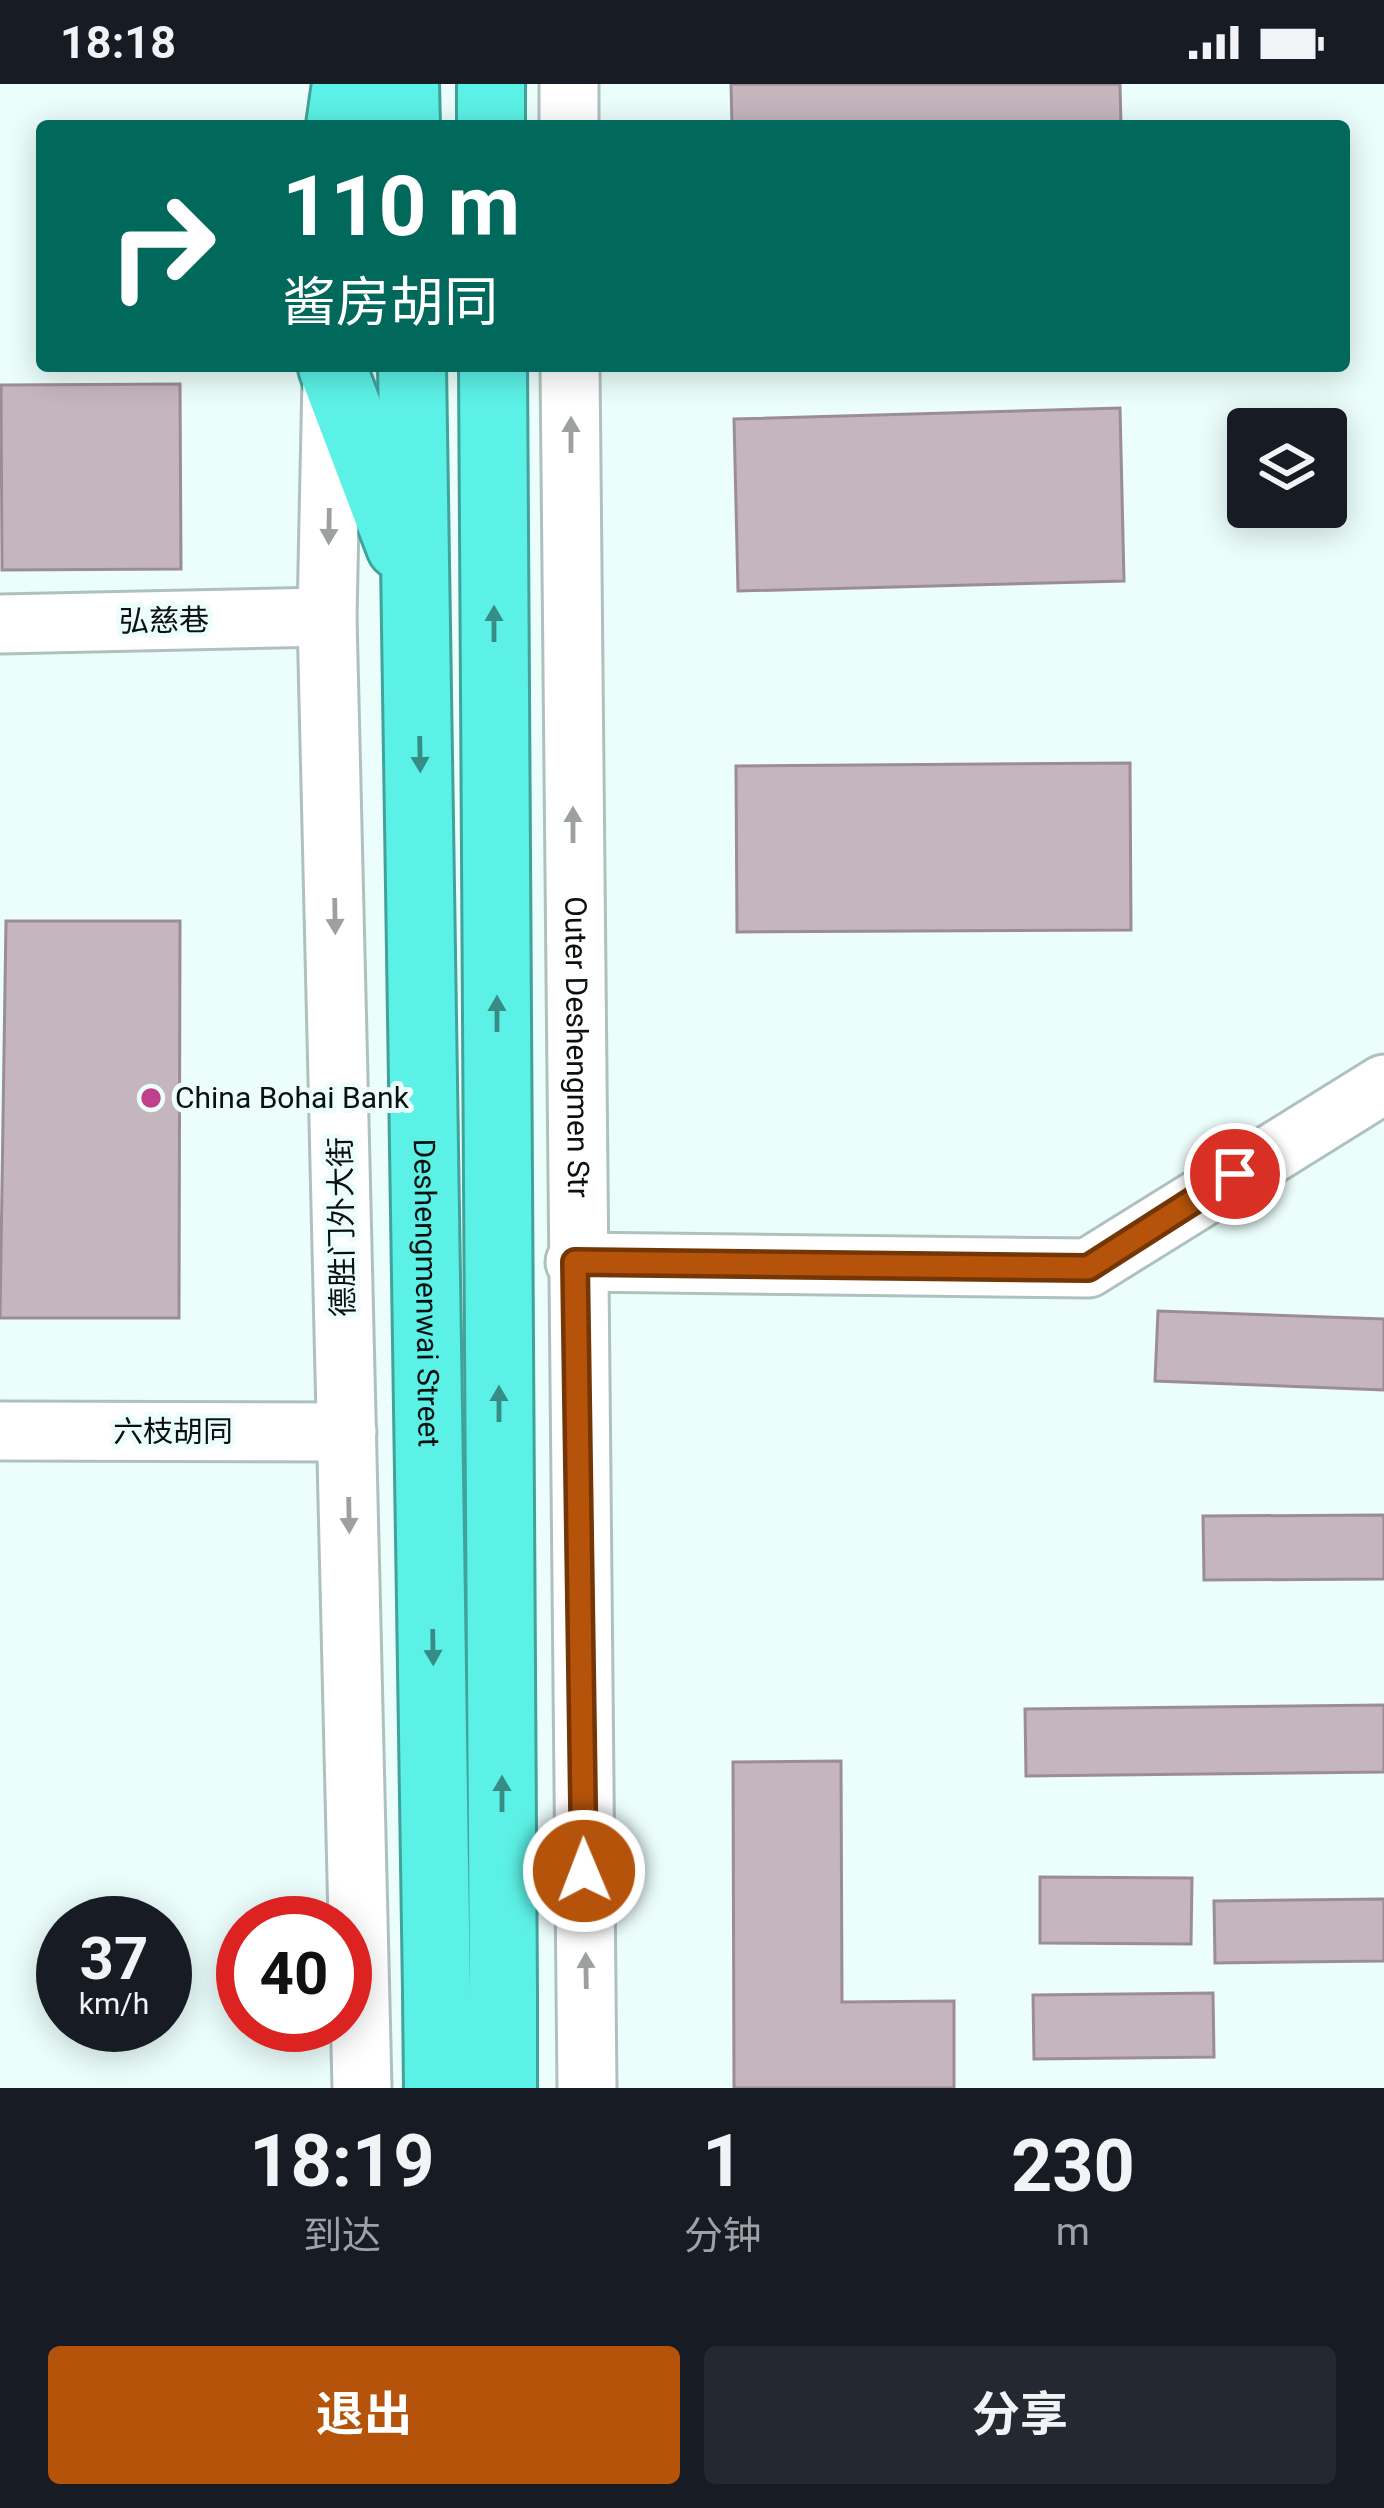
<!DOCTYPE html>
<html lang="zh">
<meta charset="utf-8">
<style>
:root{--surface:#171b24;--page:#242831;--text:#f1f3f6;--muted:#9ea1a6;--accent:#b45309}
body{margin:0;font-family:Roboto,"Noto Sans SC",sans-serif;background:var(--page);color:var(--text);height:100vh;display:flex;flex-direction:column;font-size:45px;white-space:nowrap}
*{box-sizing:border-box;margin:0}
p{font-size:39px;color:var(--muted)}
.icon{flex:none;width:66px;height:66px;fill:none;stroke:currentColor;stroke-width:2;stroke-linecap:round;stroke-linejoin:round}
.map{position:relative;height:2004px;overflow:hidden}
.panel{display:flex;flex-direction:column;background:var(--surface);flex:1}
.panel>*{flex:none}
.hud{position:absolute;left:36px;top:36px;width:1314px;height:252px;border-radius:12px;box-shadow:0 6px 30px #0003;background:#00695c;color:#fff;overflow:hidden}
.tools{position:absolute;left:1227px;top:324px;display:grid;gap:24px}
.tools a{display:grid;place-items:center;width:120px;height:120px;border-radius:12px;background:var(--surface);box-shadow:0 6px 30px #0003;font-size:60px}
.speed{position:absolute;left:36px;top:1812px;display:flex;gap:24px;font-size:60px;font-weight:700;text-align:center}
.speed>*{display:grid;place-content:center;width:156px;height:156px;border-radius:50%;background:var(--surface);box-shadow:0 6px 30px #0003;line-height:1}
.speed small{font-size:30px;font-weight:400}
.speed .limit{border:18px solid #d22;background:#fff;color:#111}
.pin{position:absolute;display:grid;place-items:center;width:102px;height:102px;color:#fff;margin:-51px;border:6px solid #fff;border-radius:50%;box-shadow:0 3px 12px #0007}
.me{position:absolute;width:132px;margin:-66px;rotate:359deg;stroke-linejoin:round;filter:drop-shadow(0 0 9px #0008)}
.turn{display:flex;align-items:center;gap:42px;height:252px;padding:0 48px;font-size:54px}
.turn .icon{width:156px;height:156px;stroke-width:2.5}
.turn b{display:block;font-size:84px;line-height:102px}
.eta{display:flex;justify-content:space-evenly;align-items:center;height:204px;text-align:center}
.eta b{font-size:72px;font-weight:700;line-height:84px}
.action{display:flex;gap:24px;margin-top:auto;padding:24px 48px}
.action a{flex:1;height:138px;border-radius:12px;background:var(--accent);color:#fff;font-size:48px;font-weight:700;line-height:138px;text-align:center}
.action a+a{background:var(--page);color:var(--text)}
.status{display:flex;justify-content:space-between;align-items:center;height:84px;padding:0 60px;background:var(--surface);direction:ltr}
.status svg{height:33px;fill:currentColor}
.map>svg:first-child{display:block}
</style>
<div class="status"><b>18:18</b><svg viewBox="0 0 49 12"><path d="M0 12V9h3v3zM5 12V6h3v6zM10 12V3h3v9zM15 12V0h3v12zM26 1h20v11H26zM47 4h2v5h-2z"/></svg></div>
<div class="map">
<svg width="1384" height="2004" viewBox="0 0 1384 2004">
<rect width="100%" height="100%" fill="#ebfefb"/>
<g fill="#c5b5bc" stroke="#9c8d94" stroke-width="3">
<path d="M731 0H1120L1121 42H732Z"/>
<path d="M180 300 181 485 2 486 1 301Z"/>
<path d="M1120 324 1124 497 738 507 734 335Z"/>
<path d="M1130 679 1131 846 737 848 736 682Z"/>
<path d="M6 837H180L179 1234H0Z"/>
<path d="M1158 1227 1384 1235V1306L1155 1297Z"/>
<path d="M1384 1431V1495L1204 1496 1203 1432Z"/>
<path d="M1384 1621V1688L1026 1692 1025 1625Z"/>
<path d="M841 1677 842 1918 954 1917V2004H734L733 1678Z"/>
<path d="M1040 1793 1192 1794 1191 1860 1040 1859Z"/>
<path d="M1384 1815V1877L1215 1879 1214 1817Z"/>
<path d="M1213 1909 1214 1973 1034 1975 1033 1911Z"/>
</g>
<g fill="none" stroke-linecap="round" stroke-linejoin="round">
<defs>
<g id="minor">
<path d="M569 0V42"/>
<path id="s1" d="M570 282 587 2004"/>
<path d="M332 293 327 533 362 2004"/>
<path d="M0 540 327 533"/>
<path d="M575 1178 1088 1184 1384 1000"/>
<path d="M0 1347 347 1348"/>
</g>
<g id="highway">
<path d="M405 0 406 42"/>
<path d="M491 0V42"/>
<path d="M340 42 346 0"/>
<path id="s2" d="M412 282 437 1909"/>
<path d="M493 282 503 1911"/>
<path d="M332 283 400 462"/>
</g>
</defs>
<use href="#minor" stroke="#afc1bf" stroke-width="63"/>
<use href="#highway" stroke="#40a39b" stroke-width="72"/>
<use href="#minor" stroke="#fff" stroke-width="57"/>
<use href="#highway" stroke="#5cf1e6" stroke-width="66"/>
<defs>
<g id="highway-bridge">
<path d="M437 1909 438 2004"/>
<path d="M503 2004V1911"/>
</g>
</defs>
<use href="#highway-bridge" stroke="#40a39b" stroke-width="72" stroke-linecap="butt"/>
<use href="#highway-bridge" stroke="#5cf1e6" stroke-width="66"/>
</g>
<defs><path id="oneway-solid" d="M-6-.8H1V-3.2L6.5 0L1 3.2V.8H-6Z" transform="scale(3)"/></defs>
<g fill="#9da0a0">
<use href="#oneway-solid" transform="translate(571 351) rotate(-90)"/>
<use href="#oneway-solid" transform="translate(329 442) rotate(91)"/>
<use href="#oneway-solid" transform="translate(573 741) rotate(-90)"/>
<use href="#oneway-solid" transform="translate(335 832) rotate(89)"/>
<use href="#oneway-solid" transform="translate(349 1431) rotate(89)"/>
<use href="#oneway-solid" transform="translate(586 1887) rotate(-91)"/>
</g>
<g fill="#388c86">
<use href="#oneway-solid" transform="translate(494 540) rotate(-90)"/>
<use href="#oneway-solid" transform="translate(420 670) rotate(89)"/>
<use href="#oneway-solid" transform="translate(497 930) rotate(-90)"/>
<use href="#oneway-solid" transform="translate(499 1320) rotate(-90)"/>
<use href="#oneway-solid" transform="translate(433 1563) rotate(89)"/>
<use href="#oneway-solid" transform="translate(502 1710) rotate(-90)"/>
</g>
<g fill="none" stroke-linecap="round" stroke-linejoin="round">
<defs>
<path id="route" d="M584 1787 575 1178 1088 1184 1235 1090"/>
</defs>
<use href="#route" stroke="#753606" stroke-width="30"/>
<use href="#route" stroke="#b45309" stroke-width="21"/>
</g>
<circle fill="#bf418d" stroke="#ebfefb" stroke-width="4.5" cx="151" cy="1014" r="12"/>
<g text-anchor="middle" stroke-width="10" stroke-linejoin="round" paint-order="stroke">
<g font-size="30" fill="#0b1111" stroke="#ebfefb">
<text transform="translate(164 537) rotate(-1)" y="10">弘慈巷</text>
<text dy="10" stroke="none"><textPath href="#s1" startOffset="681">Outer Deshengmen Str</textPath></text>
<text transform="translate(342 1143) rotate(-91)" y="10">德胜门外大街</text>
<text dy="10" stroke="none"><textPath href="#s2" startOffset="927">Deshengmenwai Street</textPath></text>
<text x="173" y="1358">六枝胡同</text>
</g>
<g font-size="30" fill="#0b1111" stroke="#ebfefb" text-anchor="start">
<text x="175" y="1024">China Bohai Bank</text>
</g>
</g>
</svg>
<div class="tools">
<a><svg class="icon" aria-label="layers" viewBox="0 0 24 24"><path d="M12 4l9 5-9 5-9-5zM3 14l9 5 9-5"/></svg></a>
</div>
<div class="speed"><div>37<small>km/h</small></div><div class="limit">40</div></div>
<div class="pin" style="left:1235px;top:1090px;background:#d93025"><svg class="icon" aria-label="arrive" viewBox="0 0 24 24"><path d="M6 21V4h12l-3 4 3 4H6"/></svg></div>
<svg class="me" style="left:584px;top:1787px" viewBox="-20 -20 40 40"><circle r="17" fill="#b45309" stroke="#fff" stroke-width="3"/><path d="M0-11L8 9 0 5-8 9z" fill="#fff"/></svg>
<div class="hud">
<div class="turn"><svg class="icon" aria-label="right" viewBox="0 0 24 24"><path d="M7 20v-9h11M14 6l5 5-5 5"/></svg><div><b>110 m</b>酱房胡同</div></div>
</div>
</div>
<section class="panel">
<div class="eta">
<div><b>18:19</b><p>到达</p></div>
<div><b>1</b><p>分钟</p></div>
<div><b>230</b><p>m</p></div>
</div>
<div class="action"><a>退出</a><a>分享</a></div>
</section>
